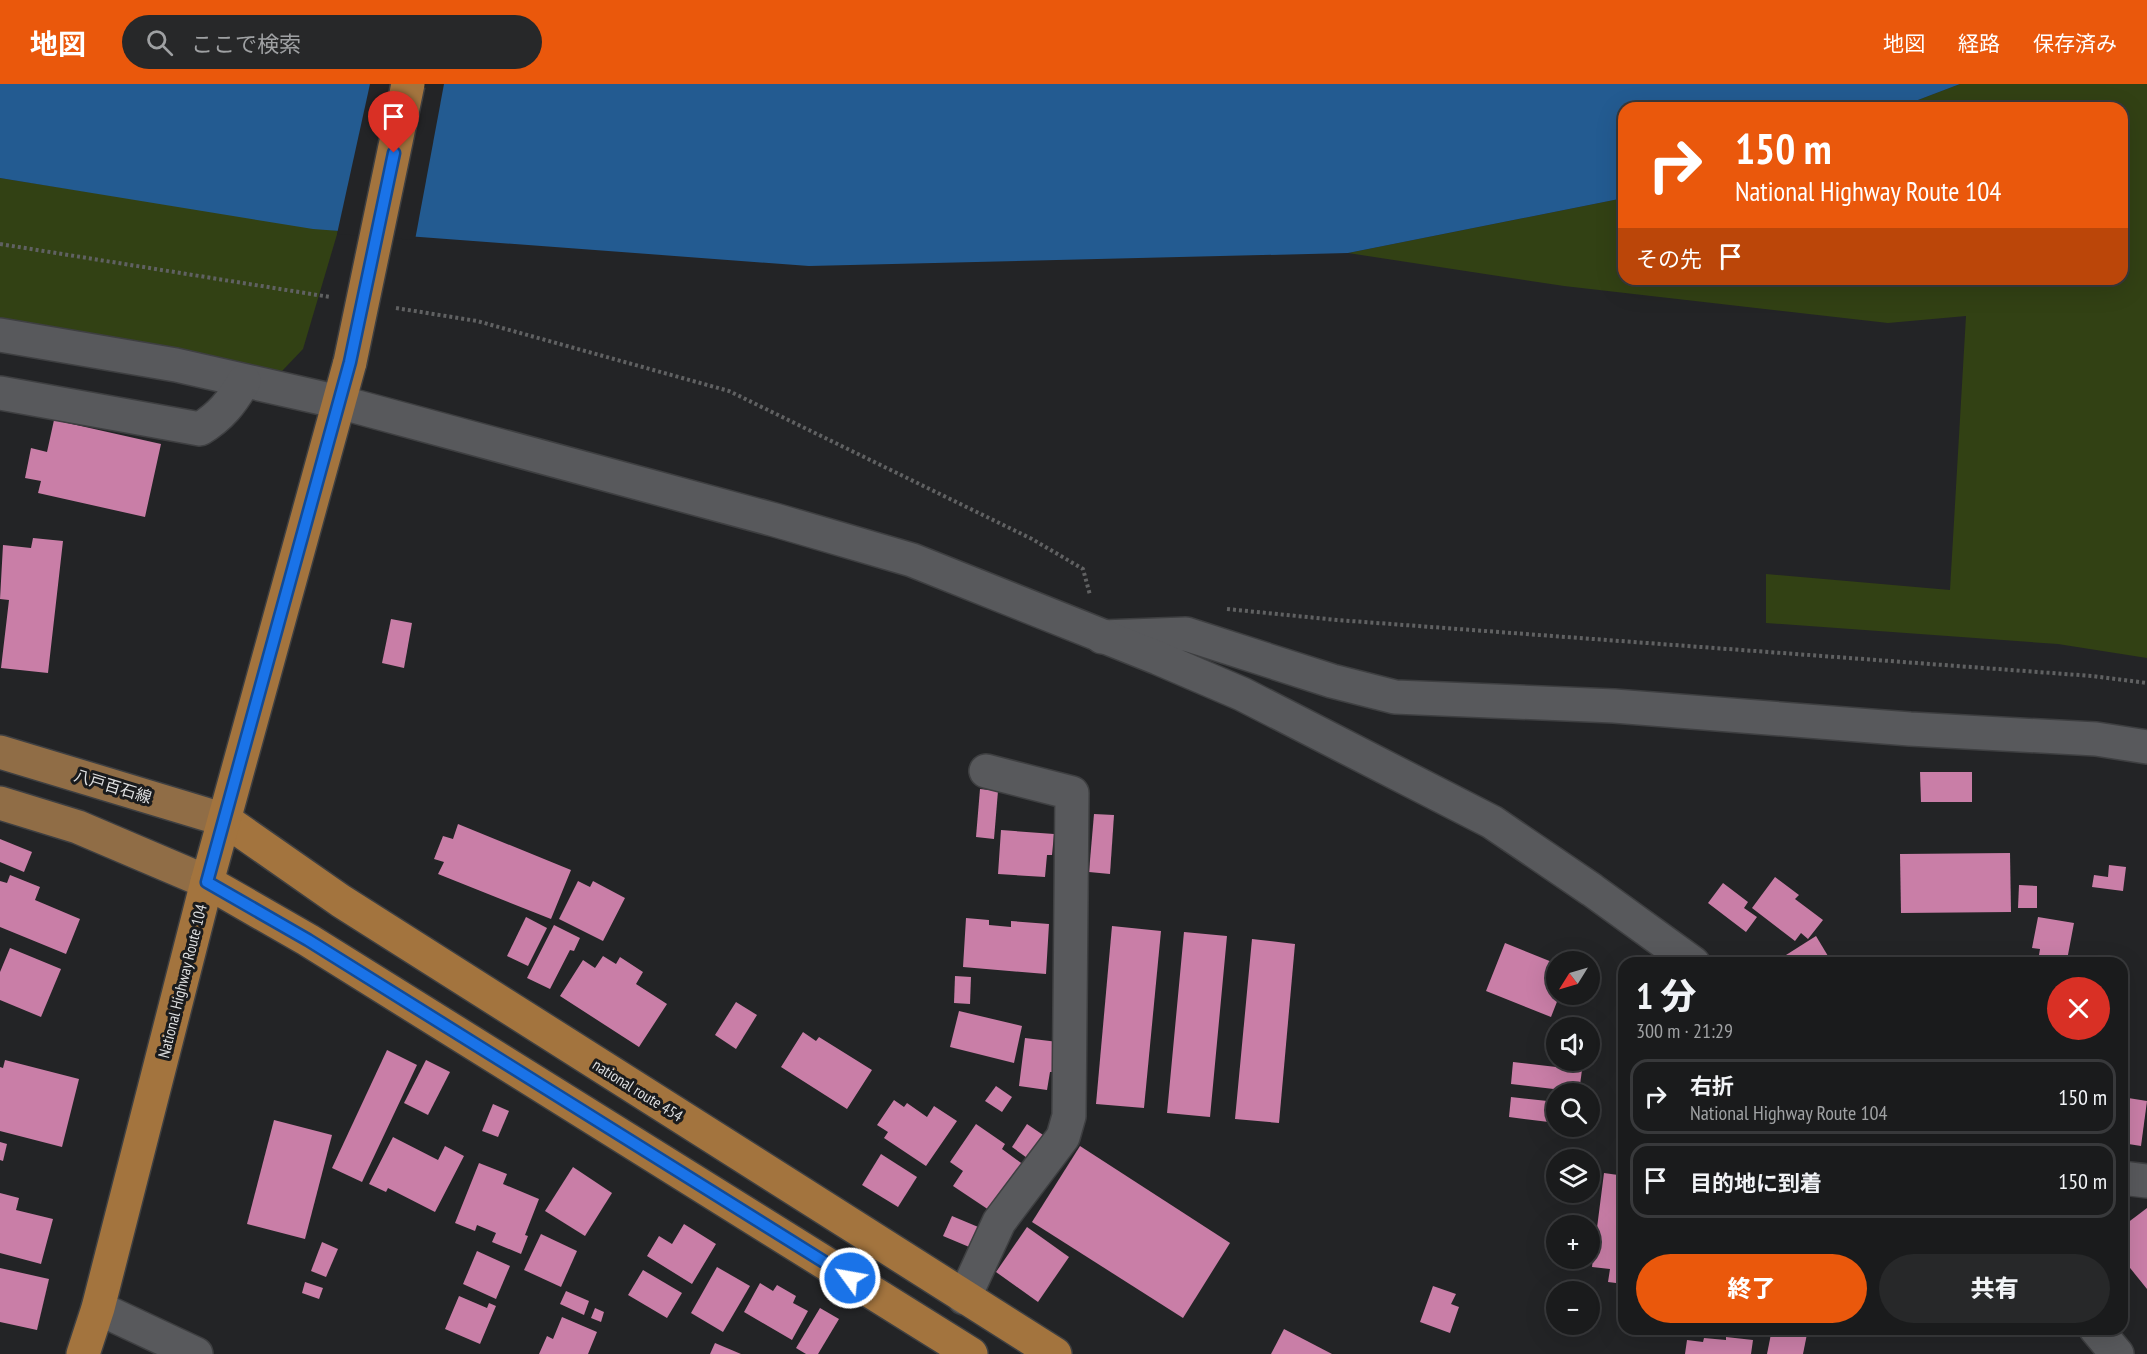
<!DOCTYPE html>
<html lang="ja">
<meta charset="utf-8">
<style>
:root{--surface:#1a1b1c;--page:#272829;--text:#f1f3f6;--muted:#9fa1a3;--line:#38393b;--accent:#ea580c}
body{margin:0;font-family:"PT Sans Narrow","Noto Sans JP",sans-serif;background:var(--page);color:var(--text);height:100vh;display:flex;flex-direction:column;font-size:22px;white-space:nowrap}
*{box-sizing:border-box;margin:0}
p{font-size:20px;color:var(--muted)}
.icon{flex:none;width:33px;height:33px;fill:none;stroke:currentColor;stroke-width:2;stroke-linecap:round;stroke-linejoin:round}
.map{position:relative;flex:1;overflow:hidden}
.sheet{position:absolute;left:1618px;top:873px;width:510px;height:378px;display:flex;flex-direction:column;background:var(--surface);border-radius:18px;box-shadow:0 6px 24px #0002,0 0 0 2px var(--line)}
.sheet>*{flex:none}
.guide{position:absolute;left:1618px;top:18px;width:510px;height:183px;border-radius:18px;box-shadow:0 6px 24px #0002,0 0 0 2px var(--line);background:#ea580c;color:#fff;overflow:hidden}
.needle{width:39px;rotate:233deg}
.buttons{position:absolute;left:1546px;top:867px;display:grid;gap:12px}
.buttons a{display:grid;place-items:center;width:54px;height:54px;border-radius:50%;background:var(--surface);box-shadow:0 6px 24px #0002,0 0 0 2px var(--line);font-size:30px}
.pin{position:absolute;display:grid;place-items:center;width:51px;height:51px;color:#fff;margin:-62px -26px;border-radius:50% 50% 50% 0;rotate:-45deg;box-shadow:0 0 6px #0007}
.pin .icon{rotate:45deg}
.me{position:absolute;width:66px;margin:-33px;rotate:302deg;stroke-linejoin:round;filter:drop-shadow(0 0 4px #0008)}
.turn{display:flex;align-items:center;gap:21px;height:126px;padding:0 18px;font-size:27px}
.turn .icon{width:78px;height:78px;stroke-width:2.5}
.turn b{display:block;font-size:42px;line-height:51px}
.then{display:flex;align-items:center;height:57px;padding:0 18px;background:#0003;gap:12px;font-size:22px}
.round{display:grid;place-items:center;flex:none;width:63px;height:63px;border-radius:32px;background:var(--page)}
.overview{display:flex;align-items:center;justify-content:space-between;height:102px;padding:0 18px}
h1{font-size:36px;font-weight:800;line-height:45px}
.action{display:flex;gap:12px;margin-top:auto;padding:12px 18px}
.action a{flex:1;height:69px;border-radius:36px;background:var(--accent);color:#fff;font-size:24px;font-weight:800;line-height:69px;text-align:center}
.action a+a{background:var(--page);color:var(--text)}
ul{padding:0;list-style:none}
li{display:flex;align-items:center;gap:18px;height:75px;margin:0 12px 9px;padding:0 6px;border:3px solid var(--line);border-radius:18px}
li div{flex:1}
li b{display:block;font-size:22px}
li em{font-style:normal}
header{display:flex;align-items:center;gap:36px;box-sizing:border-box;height:84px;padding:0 30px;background:var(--accent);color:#fff}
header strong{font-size:28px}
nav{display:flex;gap:33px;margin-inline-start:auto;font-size:21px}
.search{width:420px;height:54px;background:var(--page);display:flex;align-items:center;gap:15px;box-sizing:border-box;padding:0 21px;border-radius:33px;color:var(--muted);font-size:22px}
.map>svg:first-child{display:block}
</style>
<header>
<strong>地図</strong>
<div class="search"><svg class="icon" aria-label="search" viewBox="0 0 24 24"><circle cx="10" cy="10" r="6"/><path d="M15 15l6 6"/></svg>ここで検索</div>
<nav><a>地図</a><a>経路</a><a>保存済み</a></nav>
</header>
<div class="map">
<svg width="2147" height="1270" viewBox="0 0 2147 1270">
<rect width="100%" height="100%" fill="#232426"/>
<g fill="#324114">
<path d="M1960 0H2147V574L2058 560 1766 539V490L1950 506 1966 232 1888 239 1564 202 1348 169 1624 114V195H2122V24H1897Z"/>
<path d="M0 94 338 147 303 265 282 287 0 238Z"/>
</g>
<path fill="#235b91" d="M0 0H1960L1897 24H1624V114L1348 169 809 182 313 145 0 94Z"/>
<path fill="#232426" d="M370 0H444L415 156 337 150Z"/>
<g fill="#c97ea7">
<path d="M54 336 161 360 145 433 38 409 41 397 25 394 31 364 47 368Z"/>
<path d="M33 454 63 457 48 589 1 584 9 516 0 515 3 461 31 464Z"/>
<path d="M391 535 412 539 404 584 382 579Z"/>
<path d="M1920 688H1972V718H1921Z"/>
<path d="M980 705 998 707 994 755 976 753Z"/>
<path d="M1094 730 1114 731 1110 790 1089 788Z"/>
<path d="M458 740 571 786 551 835 438 790 444 778 434 775 443 752 453 755Z"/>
<path d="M1001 746 1054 750 1052 771H1047L1045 793 998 790Z"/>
<path d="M0 755 32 768 24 788 0 778Z"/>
<path d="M2010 769 2011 828 1901 829 1900 770Z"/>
<path d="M2109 781 2126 783 2123 807 2092 803 2094 791 2108 793Z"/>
<path d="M10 791 40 803 35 816 80 835 66 870 0 843V797L7 799Z"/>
<path d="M1775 793 1799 811 1795 815 1823 836 1808 855 1801 849 1795 857 1752 824Z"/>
<path d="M578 797 590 803 593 797 625 814 603 857 559 835Z"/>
<path d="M1723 799 1748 818 1744 824 1757 833 1746 848 1708 819Z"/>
<path d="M2019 801 2037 802V824H2018Z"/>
<path d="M526 833 547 844 528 882 507 872Z"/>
<path d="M2038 833 2074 839 2067 876 2039 871 2040 865 2032 864Z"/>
<path d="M966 834 989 836V841L1011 843V837L1049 840 1046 890 963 883Z"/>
<path d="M554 841 580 854 574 867 570 866 550 905 527 894Z"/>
<path d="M1112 842 1161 847 1144 1024 1096 1020Z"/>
<path d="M1184 848 1227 852 1210 1033 1167 1029Z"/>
<path d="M1816 852 1828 872 1817 879H1790L1786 871Z"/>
<path d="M1252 855 1295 860 1279 1039 1235 1035Z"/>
<path d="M1505 859 1557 880V910H1560L1551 933 1486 907Z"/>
<path d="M10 864 61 885 41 933 0 916V888Z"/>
<path d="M603 872 616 880 620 873 643 888 636 900 667 920 639 963 560 912 583 876 595 884Z"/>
<path d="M955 892 971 893 970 920 954 919Z"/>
<path d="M736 918 757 931 736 965 715 951Z"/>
<path d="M959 927 1022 942 1014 979 950 963Z"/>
<path d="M803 948 816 957 819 953 872 986 847 1025 781 983Z"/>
<path d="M1025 954 1058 958 1054 988H1050L1047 1006 1019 1002Z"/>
<path d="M387 966 417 981 362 1098 332 1084Z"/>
<path d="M5 976 79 995 62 1063 0 1047V983L3 984Z"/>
<path d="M426 976 450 988 428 1031 404 1019Z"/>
<path d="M1513 978 1582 986 1579 1008 1511 1000Z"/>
<path d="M996 1002 1012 1013 1002 1028 985 1017Z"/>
<path d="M1511 1013 1557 1018V1039L1509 1033Z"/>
<path d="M2122 1013 2147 1017 2141 1062 2122 1059Z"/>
<path d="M894 1016 904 1023 907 1019 927 1033 934 1022 957 1037 926 1082 884 1054 888 1048 877 1041Z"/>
<path d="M493 1020 509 1027 498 1053 482 1047Z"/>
<path d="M274 1036 332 1051 305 1155 247 1140Z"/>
<path d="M976 1040 1005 1060 1002 1065 1024 1081 992 1128 953 1102 963 1087 950 1078Z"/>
<path d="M1027 1040 1046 1053 1030 1076 1012 1063Z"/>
<path d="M393 1053 438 1076 445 1062 464 1072 435 1128 388 1104 386 1108 369 1100Z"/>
<path d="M0 1058 7 1060 3 1077 0 1076Z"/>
<path d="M1080 1062 1230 1159 1183 1234 1032 1138Z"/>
<path d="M881 1070 917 1093 898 1123 862 1101Z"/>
<path d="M479 1079 507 1090 503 1100 539 1115 525 1151 528 1152 521 1170 492 1158 496 1149 477 1141 475 1147 455 1139Z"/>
<path d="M573 1083 612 1109 585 1152 545 1127Z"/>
<path d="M1619 1085H1624V1200L1608 1198 1610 1185 1592 1183 1604 1089 1618 1091Z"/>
<path d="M0 1109 19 1114 16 1126 53 1135 41 1180 0 1169Z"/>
<path d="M2147 1124V1205L2122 1174V1143Z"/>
<path d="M952 1132 983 1145 974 1165 943 1152Z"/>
<path d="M684 1140 716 1160 692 1200 647 1172 659 1152 672 1160Z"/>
<path d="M1027 1143 1069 1173 1038 1218 996 1188Z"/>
<path d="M541 1150 577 1167 561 1203 524 1186Z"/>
<path d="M322 1158 338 1165 326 1193 311 1187Z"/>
<path d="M477 1167 510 1182 496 1215 463 1200Z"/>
<path d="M717 1183 750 1202 723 1248 691 1229Z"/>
<path d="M0 1184 49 1195 37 1246 0 1238Z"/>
<path d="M643 1186 682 1209 667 1234 628 1211Z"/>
<path d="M305 1198 323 1204 319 1215 302 1209Z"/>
<path d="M760 1199 773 1207 777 1201 796 1212 793 1219 808 1227 792 1256 744 1228Z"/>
<path d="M1433 1202 1456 1210 1451 1220 1459 1223 1450 1249 1420 1238Z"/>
<path d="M566 1207 589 1217 584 1231 560 1220Z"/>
<path d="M459 1212 487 1224 489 1219 496 1222 480 1260 445 1245Z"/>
<path d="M595 1224 604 1228 601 1238 591 1234Z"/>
<path d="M820 1224 839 1235 818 1270H806L796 1264Z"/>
<path d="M562 1233 597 1248 588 1270H539L547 1252 553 1255Z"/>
<path d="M1284 1245 1332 1270H1271Z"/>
<path d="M1772 1245H1808L1803 1270H1767Z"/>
<path d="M1726 1253 1753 1256 1751 1270H1685L1687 1256 1703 1258 1704 1254 1726 1256Z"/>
<path d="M715 1259 741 1270H710Z"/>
</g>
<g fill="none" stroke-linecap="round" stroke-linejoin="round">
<defs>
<g id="minor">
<path d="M0 251 176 281 339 318"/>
<path d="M0 309 200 345C221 332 232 318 244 297"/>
<path d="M1102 553 1186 550 1332 597 1395 613 1614 622 1910 645 2096 655 2147 663"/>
<path d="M2122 1094 2147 1097"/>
<path d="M964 1214 999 1138 1063 1053 1069 1032 1072 709 986 687"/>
<path d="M98 1224 196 1270"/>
</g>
<g id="tertiary">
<path d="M339 318 775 436 912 476 1158 574 1242 610 1492 738 1592 806 1693 879"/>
<path d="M2096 1245 2117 1270"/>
</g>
<g id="primary">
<path d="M0 668 225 736"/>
<path d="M0 719 78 743 207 798"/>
</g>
<g id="trunk">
<path d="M225 736 341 817 1055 1270"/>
<path d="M207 798 308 856 971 1270"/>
<path d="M83 1270 98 1224 207 798 350 278"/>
</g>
</defs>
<use href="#minor" stroke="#3e3f41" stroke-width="36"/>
<use href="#tertiary" stroke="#3e3f41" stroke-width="36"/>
<use href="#primary" stroke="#3e3f41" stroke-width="36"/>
<use href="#trunk" stroke="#3e3f41" stroke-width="36"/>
<g stroke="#606162" stroke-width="4" stroke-dasharray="3 3" stroke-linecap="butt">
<path d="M0 160 330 213"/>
<path d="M396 224 477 237 729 307 1032 455 1083 485 1090 511"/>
<path d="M1227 525 1337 536 2092 592 2147 599"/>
</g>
<use href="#minor" stroke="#58595c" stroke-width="33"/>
<use href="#tertiary" stroke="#58595c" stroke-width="33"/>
<use href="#primary" stroke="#906d46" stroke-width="33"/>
<use href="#trunk" stroke="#a3743e" stroke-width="33"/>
<defs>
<path id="trunk-bridge" d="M350 278 408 0"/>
</defs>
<use href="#trunk-bridge" stroke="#3e3f41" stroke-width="36" stroke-linecap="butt"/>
<use href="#trunk-bridge" stroke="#a3743e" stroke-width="33"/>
</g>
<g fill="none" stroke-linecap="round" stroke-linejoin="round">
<defs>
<path id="route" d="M394 69 350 278 207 798 308 856 850 1194"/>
</defs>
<use href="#route" stroke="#114b97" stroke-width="15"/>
<use href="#route" stroke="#1a73e8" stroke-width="10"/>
</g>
<g text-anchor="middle" stroke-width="6" stroke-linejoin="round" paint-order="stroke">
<g font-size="16" fill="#dedfe0" stroke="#1a1b1d">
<text transform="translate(113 702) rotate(17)" y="6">八戸百石線</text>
<text transform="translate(182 897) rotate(-76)" y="6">National Highway Route 104</text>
<text transform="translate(638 1006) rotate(32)" y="6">national route 454</text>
</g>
</g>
</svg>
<div class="buttons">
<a><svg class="needle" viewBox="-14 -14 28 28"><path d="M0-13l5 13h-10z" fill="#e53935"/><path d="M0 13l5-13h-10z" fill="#9fa1a3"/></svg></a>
<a><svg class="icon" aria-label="sound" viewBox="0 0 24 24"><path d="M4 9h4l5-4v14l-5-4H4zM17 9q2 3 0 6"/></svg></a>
<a><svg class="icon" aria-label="search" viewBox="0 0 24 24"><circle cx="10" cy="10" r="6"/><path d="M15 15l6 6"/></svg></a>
<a><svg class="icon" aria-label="layers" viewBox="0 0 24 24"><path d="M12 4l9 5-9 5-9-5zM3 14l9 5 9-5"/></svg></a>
<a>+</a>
<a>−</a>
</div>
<div class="pin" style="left:394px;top:69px;background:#d93025"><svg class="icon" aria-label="arrive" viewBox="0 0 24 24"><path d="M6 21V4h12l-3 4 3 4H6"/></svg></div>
<svg class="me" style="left:850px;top:1194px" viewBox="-20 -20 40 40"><circle r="17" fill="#1a73e8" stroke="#fff" stroke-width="3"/><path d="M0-11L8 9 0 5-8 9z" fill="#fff"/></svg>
<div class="guide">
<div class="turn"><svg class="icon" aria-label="right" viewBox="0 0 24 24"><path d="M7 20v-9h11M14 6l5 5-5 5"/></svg><div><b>150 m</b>National Highway Route 104</div></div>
<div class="then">その先<svg class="icon" aria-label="arrive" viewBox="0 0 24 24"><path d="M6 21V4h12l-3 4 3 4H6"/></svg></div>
</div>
<section class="sheet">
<div class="overview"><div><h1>1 分</h1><p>300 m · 21:29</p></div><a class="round" style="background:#d93025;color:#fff"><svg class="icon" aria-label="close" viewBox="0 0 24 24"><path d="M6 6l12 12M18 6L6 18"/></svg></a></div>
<ul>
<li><svg class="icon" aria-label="right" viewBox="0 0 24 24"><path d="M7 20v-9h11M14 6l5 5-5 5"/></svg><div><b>右折</b><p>National Highway Route 104</p></div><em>150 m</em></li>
<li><svg class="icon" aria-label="arrive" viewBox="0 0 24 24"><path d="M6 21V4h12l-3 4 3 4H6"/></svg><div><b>目的地に到着</b></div><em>150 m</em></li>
</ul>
<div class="action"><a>終了</a><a>共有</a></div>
</section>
</div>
